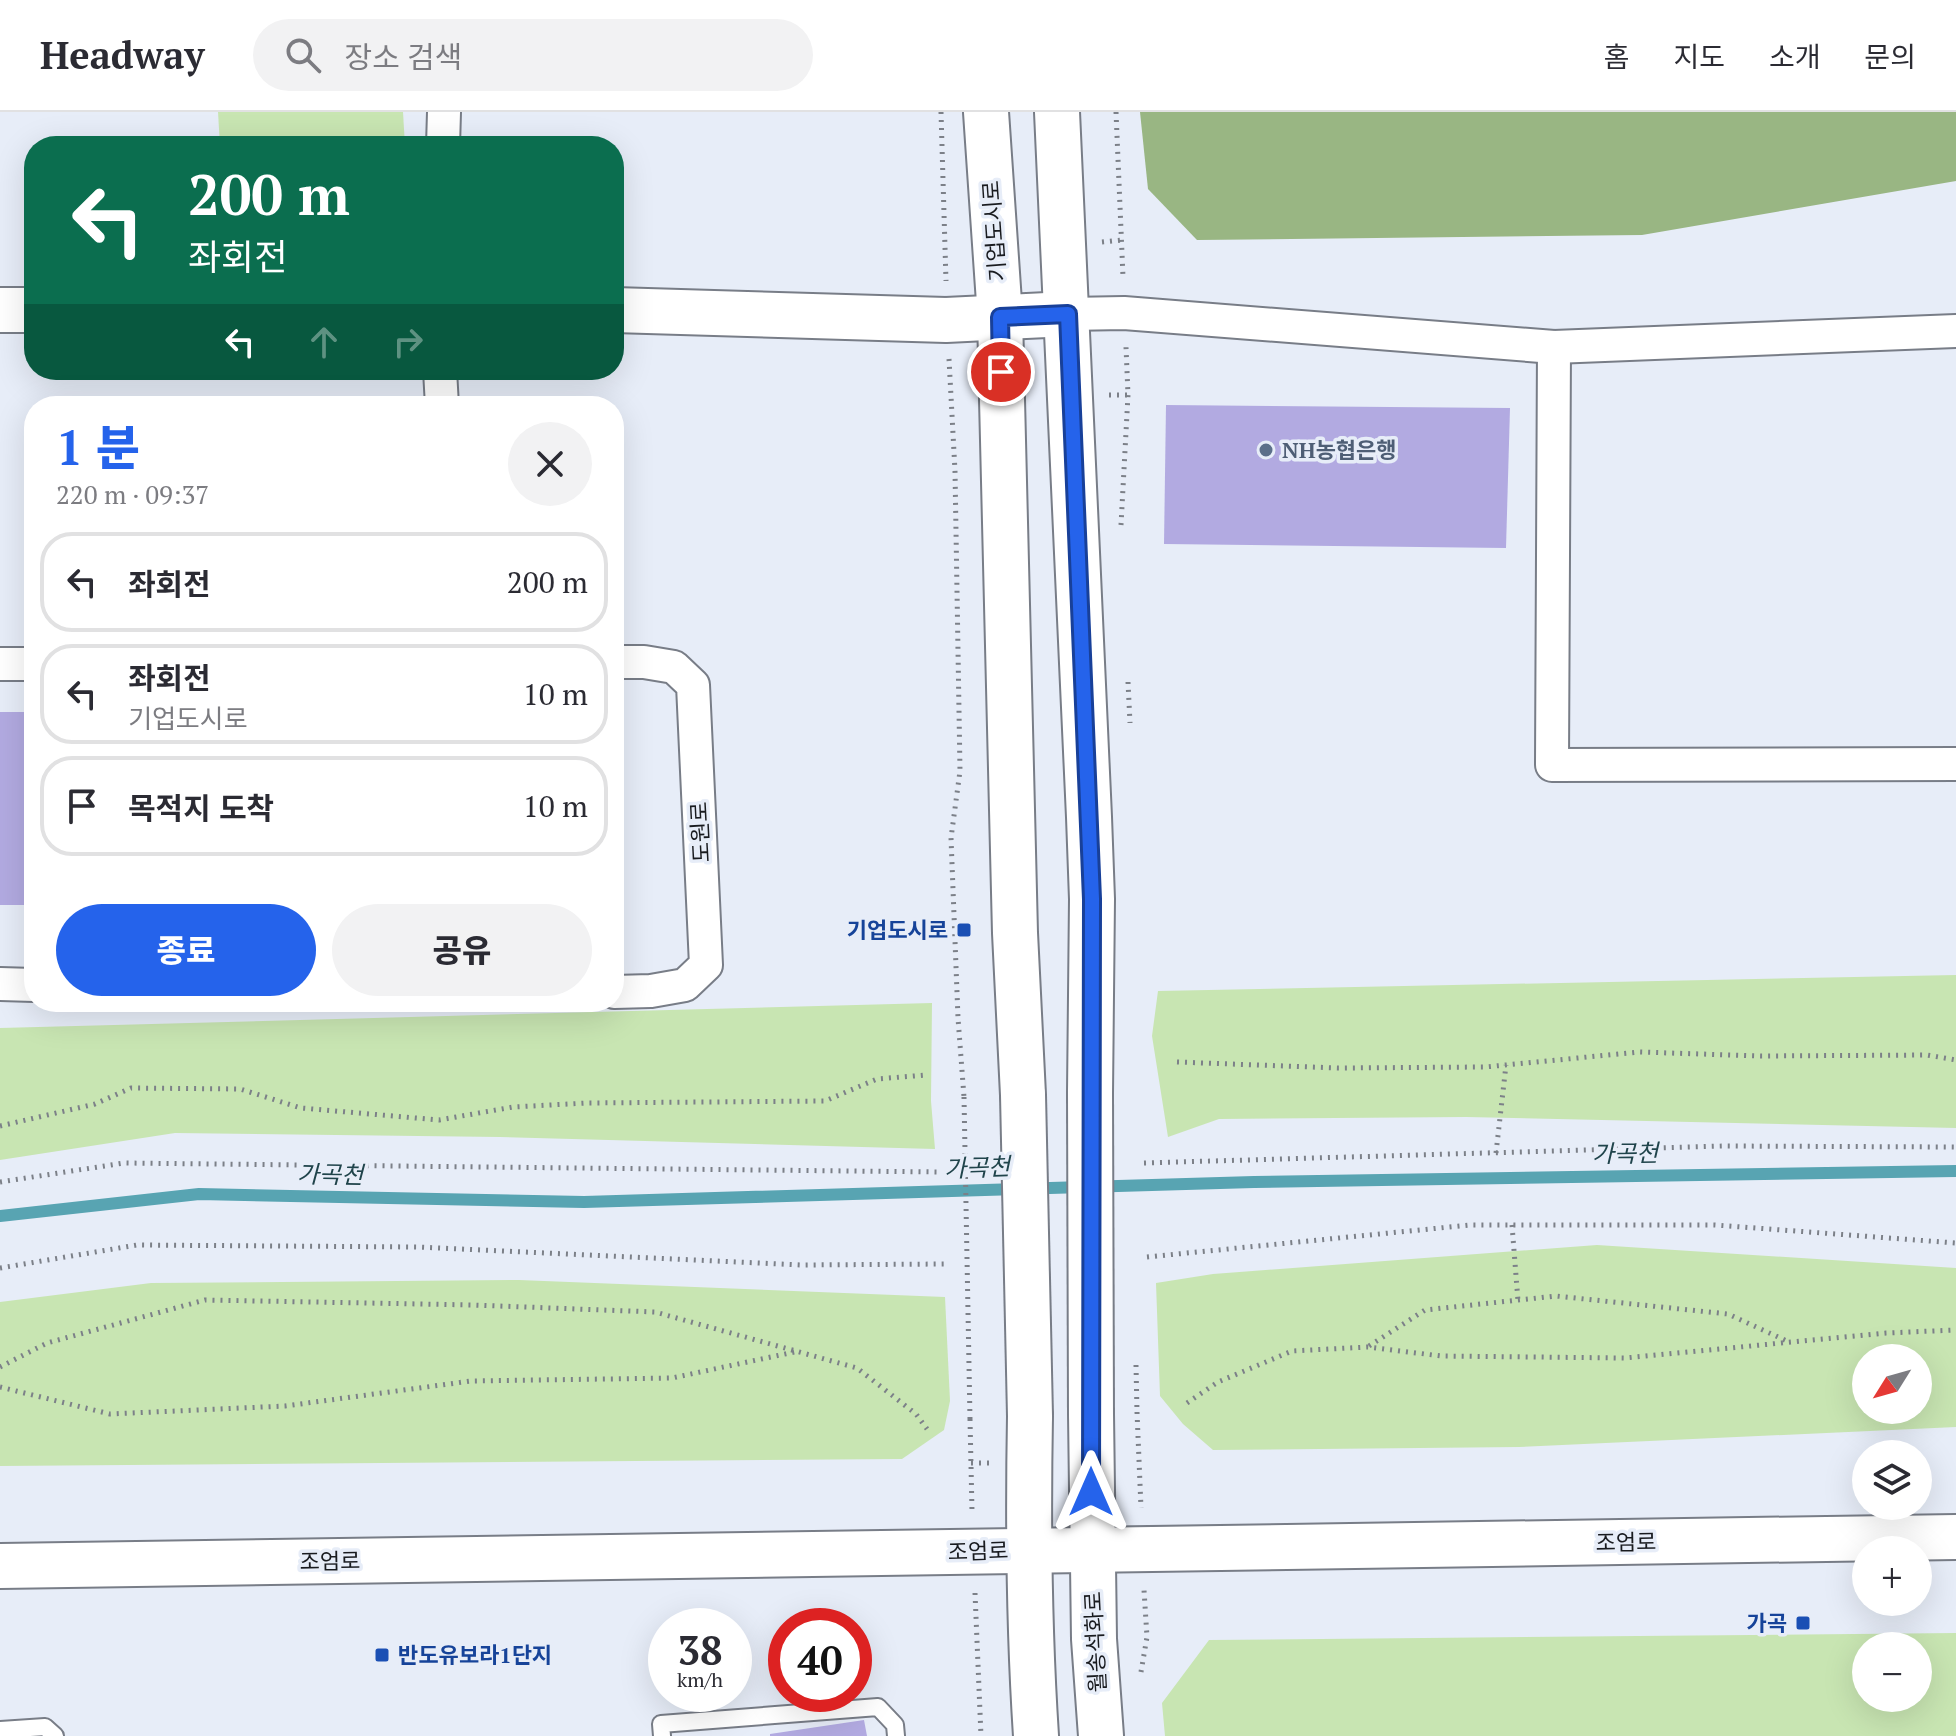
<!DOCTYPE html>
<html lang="ko">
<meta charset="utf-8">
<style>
:root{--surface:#fff;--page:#f2f2f3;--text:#2b2b33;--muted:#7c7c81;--line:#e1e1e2;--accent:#2563eb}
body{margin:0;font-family:"PT Serif","Noto Sans KR",serif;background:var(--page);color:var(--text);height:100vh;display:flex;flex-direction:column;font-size:30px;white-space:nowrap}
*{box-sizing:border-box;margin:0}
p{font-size:26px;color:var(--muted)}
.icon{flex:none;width:44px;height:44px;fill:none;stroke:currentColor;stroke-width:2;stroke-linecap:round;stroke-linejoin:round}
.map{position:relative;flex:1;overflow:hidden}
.panel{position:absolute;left:24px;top:284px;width:600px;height:616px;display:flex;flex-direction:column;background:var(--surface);border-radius:32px;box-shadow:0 8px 32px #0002}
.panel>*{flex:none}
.top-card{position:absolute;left:24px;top:24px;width:600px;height:244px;border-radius:32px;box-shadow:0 8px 32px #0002;background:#0b6e4f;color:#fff;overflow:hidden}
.needle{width:52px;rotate:233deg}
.tools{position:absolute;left:1852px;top:1232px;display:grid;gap:16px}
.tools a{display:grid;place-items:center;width:80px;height:80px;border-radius:50%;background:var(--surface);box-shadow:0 8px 32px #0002;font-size:40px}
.speed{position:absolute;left:648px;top:1496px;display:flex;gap:16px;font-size:40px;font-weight:700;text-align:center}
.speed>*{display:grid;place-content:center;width:104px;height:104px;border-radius:50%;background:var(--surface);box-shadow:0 8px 32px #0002;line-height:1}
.speed small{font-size:20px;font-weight:400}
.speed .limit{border:12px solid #d22;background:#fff;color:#111}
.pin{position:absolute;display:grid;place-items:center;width:68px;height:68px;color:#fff;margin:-34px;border:4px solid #fff;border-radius:50%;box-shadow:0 2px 8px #0007}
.me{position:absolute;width:88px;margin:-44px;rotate:0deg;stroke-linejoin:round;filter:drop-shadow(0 0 6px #0008)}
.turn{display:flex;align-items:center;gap:28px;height:168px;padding:0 32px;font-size:36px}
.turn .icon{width:104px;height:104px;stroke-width:2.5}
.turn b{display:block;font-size:56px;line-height:68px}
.lanes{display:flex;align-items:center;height:76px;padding:0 32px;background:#0003;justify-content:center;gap:40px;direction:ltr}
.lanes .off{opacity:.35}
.round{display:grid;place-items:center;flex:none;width:84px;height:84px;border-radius:42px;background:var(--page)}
.overview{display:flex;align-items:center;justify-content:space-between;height:136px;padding:0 32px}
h1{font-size:48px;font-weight:800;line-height:60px;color:var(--accent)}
.cta{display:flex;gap:16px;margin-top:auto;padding:16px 32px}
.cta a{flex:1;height:92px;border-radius:48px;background:var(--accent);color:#fff;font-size:32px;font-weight:800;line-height:92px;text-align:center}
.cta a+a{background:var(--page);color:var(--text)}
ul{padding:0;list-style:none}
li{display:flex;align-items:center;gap:24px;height:100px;margin:0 16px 12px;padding:0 16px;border:4px solid var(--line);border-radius:32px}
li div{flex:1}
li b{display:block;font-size:30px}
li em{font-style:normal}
header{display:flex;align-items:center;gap:48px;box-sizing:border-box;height:112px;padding:0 40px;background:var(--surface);border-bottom:2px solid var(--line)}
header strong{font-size:38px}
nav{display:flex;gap:44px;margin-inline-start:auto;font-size:28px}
.search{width:560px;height:72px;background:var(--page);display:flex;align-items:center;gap:20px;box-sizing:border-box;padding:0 28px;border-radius:44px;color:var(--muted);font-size:30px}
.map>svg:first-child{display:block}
</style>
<header>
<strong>Headway</strong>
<div class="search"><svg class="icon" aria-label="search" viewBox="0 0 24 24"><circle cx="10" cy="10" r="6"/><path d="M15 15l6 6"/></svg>장소 검색</div>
<nav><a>홈</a><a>지도</a><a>소개</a><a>문의</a></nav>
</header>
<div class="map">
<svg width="1956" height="1624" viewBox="0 0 1956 1624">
<rect width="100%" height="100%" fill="#e7edf8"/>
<g fill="#c8e5b2" fill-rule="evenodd">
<path d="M218 0H403L405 34H220Z"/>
<path d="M1956 863V1016L1466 1005 1219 1007 1168 1025 1152 924 1158 879Z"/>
<path d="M932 891 931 989 935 1037 500 1025 175 1021 0 1048V916Z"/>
<path d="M1597 1133 1956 1156V1315L1519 1335 1213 1338 1183 1312 1160 1284 1156 1171 1213 1162ZM1866 1246H1918V1298H1866Z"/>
<path d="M519 1168 945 1185 950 1289 944 1318 902 1347 0 1354V1190L151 1171Z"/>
<path d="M1956 1521V1624H1165L1162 1591 1209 1528ZM1866 1534H1918V1586H1866Z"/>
</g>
<path fill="#99b683" d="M1140 0H1956V69L1642 123 1197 128 1148 77Z"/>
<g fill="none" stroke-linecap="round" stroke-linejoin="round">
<path stroke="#58a4b2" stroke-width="12" d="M0 1104 199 1082 584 1090 1254 1070 1956 1059"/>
</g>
<g fill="#b2aae1">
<path d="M1166 293 1510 296 1506 436 1164 432Z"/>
<rect x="0" y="600" width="34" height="193"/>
<path d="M864 1608 867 1624H770V1622Z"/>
</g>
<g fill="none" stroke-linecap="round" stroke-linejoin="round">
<defs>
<g id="lane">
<path d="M0 1618 45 1615 55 1624"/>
<path d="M662 1624 661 1612 878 1595 895 1613 896 1624"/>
</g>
<g id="street">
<path d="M443 34 444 0"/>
<path d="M1068 202 1124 201 1554 235 1956 219"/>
<path d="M1554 235 1552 653 1956 652"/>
<path d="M440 258 442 294"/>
<path d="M614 550H644L674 555 693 573 706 853 685 873 651 879 614 880"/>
<path d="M0 552H34"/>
<path d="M0 872 34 873"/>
</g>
<g id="secondary">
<path d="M986 0 1000 205 1015 821 1023 983"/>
<path d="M1057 0 1089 705 1092 787 1090 981"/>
<path d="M0 198H34"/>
<path d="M614 198 946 208 1068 202"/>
<path d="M1091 1302 1094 1527 1101 1624"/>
<path d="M1030 1304C1028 1411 1029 1517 1036 1624"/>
<path d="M0 1454 1956 1425"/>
</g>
</defs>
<use href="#lane" stroke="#787d87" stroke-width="20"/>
<use href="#street" stroke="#787d87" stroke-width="36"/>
<use href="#secondary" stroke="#787d87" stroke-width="48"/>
<g stroke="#7c8088" stroke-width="5" stroke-dasharray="2 6" stroke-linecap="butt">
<path d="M941 0 946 169"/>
<path d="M1116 0 1123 165"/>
<path d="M1102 130 1122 128"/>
<path d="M949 247 955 359 960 659 951 726 958 906 964 985"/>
<path d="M1109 283H1128"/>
<path d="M1121 413 1128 283 1126 235"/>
<path d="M1128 570 1130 611"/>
<path d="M1177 950 1338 956 1485 955 1639 940 1762 944 1927 943 1956 948"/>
<path d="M0 1014 95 992 131 976 240 977 301 996 439 1008 513 995 587 991 825 989 877 967 926 963"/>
<path d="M1496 1041 1506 953"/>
<path d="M1144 1051 1724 1034 1956 1035"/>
<path d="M0 1070 124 1051 941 1060"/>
<path d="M1512 1113 1518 1189"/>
<path d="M1147 1145 1470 1113H1715L1956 1131"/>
<path d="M0 1156 137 1133 417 1135 801 1153 945 1152"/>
<path d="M1369 1234 1425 1198 1556 1184 1728 1202 1789 1230"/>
<path d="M0 1255 47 1231 205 1188 473 1193 655 1200 857 1256 916 1302 927 1317"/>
<path d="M0 1275 110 1302 285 1294 471 1269 672 1266 799 1239"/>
<path d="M1187 1291 1218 1270 1292 1239 1368 1235 1441 1244 1625 1246 1886 1221 1956 1218"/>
<path d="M1137 1300 1141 1396"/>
<path d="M970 1307 972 1399"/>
<path d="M971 1351H990"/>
<path d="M975 1481 981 1624"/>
<path d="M1141 1560 1147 1525 1144 1478"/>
</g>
<use href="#lane" stroke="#fff" stroke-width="16"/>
<use href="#street" stroke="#fff" stroke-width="32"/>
<use href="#secondary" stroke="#fff" stroke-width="44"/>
<defs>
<g id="secondary-bridge">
<path d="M1090 981 1091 1302"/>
<path d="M1023 983 1030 1304"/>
</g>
</defs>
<use href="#secondary-bridge" stroke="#787d87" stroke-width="48" stroke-linecap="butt"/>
<g stroke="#7c8088" stroke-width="5" stroke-dasharray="2 6" stroke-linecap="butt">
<path d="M964 985 970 1307"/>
<path d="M1136 1253 1137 1300"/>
</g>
<use href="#secondary-bridge" stroke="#fff" stroke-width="44"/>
</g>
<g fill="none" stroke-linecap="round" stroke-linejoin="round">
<defs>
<path id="route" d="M1001 260 1000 205 1068 202 1092 787 1091 1380"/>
</defs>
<use href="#route" stroke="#184099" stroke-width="20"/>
<use href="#route" stroke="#2563eb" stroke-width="14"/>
</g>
<circle fill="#5c6f8a" stroke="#e7edf8" stroke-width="3" cx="1266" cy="338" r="8"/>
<g fill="#1a4fb4" stroke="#e7edf8" stroke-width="3">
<rect x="956" y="810" width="16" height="16" rx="4"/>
<rect x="1795" y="1503" width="16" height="16" rx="4"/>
<rect x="374" y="1535" width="16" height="16" rx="4"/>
</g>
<g text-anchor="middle" stroke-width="7" stroke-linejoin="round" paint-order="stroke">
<g font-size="22" fill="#191b1f" stroke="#e7edf8">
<text transform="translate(994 119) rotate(-94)" y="8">기업도시로</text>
<text transform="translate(700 720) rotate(-93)" y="8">도원로</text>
<text transform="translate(1626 1430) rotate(-1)" y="8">조엄로</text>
<text transform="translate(978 1439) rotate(-2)" y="8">조엄로</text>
<text transform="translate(330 1449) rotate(-1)" y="8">조엄로</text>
<text transform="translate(1095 1530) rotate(-93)" y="8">월송석화로</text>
</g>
<g font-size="22" font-weight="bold" fill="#4e5e75" stroke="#e7edf8" text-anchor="start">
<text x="1282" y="346">NH농협은행</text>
</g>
<g font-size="22" font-weight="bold" fill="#164399" stroke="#e7edf8" text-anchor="end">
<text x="948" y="826">기업도시로</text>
<text x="1787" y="1519">가곡</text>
<text x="398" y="1551" text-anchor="start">반도유보라1단지</text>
</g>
<g font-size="24" font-style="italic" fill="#20444b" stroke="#e7edf8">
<text transform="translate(1625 1042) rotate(-1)" y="8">가곡천</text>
<text transform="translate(977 1056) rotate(-2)" y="8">가곡천</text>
<text transform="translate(330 1063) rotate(1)" y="8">가곡천</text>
</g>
</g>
</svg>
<div class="tools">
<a><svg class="needle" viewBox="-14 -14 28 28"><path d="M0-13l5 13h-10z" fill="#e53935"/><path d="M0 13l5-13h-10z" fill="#7c7c81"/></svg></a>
<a><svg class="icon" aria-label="layers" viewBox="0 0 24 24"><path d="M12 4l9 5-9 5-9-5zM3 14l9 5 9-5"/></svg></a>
<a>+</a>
<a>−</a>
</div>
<div class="speed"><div>38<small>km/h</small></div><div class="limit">40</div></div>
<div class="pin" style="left:1001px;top:260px;background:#d93025"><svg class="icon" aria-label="arrive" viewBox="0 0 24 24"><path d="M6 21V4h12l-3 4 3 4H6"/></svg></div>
<svg class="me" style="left:1091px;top:1380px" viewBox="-20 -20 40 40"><path d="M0-17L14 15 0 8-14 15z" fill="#2563eb" stroke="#fff" stroke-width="4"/></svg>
<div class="top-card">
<div class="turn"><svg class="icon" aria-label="left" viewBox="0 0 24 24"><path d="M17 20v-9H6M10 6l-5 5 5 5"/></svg><div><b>200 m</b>좌회전</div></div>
<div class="lanes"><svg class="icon" aria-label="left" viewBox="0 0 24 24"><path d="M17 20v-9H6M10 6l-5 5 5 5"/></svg><svg class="icon off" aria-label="ahead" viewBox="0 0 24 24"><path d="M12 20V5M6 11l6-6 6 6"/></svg><svg class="icon off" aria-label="right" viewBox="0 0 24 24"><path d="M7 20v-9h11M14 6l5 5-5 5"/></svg></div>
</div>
<section class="panel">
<div class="overview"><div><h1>1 분</h1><p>220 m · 09:37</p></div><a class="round"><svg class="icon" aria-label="close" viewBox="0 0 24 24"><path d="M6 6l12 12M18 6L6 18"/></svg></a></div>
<ul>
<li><svg class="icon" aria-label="left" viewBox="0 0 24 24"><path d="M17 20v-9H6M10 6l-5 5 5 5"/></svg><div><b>좌회전</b></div><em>200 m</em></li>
<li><svg class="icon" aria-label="left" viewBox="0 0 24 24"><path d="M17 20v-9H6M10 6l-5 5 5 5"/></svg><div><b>좌회전</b><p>기업도시로</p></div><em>10 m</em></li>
<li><svg class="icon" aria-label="arrive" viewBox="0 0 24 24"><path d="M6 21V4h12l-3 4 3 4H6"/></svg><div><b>목적지 도착</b></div><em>10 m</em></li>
</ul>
<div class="cta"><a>종료</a><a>공유</a></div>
</section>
</div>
